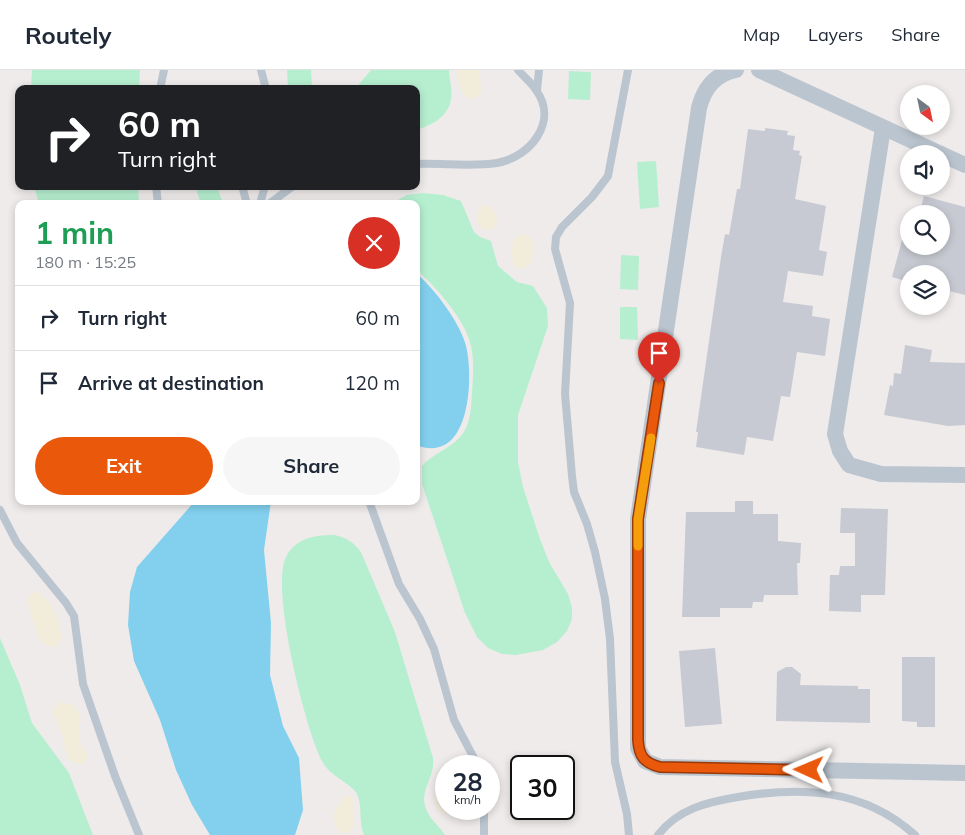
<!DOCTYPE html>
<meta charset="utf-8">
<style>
:root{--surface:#fff;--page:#f6f6f7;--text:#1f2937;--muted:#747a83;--line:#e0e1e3;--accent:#ea580c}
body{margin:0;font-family:Mulish,sans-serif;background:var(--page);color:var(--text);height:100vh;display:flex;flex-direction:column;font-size:19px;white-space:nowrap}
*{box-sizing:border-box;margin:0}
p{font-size:16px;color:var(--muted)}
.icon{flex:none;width:28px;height:28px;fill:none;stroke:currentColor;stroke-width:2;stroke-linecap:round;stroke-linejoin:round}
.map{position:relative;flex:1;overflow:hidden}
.details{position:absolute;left:15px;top:130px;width:405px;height:305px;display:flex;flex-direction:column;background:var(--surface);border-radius:10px;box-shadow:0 2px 8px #0003}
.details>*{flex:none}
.banner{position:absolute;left:15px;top:15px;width:405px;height:105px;border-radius:10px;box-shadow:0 2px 8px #0003;background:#202124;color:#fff;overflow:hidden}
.needle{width:32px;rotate:147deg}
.controls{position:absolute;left:900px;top:15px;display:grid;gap:10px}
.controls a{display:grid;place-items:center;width:50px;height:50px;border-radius:50%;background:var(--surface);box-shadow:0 2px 8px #0003;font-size:25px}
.speed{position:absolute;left:435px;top:685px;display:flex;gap:10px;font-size:25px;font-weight:700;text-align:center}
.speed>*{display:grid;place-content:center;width:65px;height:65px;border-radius:50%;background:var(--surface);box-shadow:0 2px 8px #0003;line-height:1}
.speed small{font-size:12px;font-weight:400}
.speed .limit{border:2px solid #111;border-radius:8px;background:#fff;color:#111}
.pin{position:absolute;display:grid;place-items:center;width:42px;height:42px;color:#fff;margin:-51px -21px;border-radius:50% 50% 50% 0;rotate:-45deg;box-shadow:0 0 5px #0007}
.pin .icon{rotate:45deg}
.me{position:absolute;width:55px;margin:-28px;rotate:271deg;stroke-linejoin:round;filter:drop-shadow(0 0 4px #0008)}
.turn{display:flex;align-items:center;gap:18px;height:105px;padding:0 20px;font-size:22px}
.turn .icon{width:65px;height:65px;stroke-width:2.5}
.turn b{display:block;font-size:35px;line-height:42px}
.round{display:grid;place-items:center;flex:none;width:52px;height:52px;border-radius:26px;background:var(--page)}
.head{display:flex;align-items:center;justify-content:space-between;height:85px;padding:0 20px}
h1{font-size:30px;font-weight:700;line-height:38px;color:#1e9e55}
.button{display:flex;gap:10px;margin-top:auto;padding:10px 20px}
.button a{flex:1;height:58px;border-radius:30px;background:var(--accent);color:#fff;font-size:20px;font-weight:700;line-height:58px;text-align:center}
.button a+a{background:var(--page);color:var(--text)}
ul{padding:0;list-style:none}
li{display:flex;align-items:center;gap:15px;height:65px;padding:0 20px;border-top:1px solid var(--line)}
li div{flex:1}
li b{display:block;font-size:19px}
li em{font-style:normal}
header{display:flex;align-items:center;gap:30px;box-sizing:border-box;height:70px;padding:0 25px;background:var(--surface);border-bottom:1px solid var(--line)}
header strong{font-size:24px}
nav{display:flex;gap:28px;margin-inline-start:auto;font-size:18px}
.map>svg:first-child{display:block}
</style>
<header>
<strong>Routely</strong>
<nav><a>Map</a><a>Layers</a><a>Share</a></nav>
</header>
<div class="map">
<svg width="965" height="765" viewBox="0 0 965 765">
<rect width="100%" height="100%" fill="#efebeb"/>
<g fill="#b6efd0">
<path d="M32 0H140L139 19H31Z"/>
<path d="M287 0H311L312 19H288Z"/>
<path d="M371 0H449C449 9 453 20 451 29 449 46 431 56 416 60V19H355Z"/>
<path d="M569 1 591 2 590 30 568 29Z"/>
<path d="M656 91 659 137 640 139 637 92Z"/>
<path d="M34 116H138L139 134H39Z"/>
<path d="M203 116H217L223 134H201L196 119Z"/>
<path d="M423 123 443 125 461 131 474 162 480 167 491 171 498 196 517 212 533 216 547 238 548 256 518 345V392L523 417 540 469 549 492 568 524 572 538V549L567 561 557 572 543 580 516 585 502 584 488 578 477 567 465 543 422 414V396C434 382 455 378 465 360 471 349 471 335 472 323 473 306 475 286 469 269 462 247 434 214 416 200V134H390L407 125Z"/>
<path d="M621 185 639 186 638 220 620 219Z"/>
<path d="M620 237H637L638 270 620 269Z"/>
<path d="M335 465C347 468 353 472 361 482L395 562 433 688C436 708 416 722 428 743 432 751 440 757 445 765H364C358 752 363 737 357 724 350 712 330 707 322 691 305 658 270 518 286 487 296 467 316 465 335 465Z"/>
<path d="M0 568 20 615 32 653 69 703 93 765H0Z"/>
</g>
<g fill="#f2ecda">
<path d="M458 0H480L481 22 478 27 470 29C460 24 456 10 458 0Z"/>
<path d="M483 134 492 138 497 148 496 156 491 160H484L478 154 477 141Z"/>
<path d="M523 164 532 168 535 178 530 195 522 199 514 196 511 181 515 168Z"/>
<path d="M36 522C52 527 60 553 62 568L57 576 52 577 41 573 32 549 27 529 32 523Z"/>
<path d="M62 632 75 636C82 649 80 654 79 668 79 674 86 681 88 687L85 692 79 694 68 690 61 662 52 640Z"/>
<path d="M446 711V739H455L449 745 439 741C433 730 433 718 446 711Z"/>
<path d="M348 725 353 729V758L347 764 337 760 333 747 341 729Z"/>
</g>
<g fill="#82d0ee">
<path d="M416 203C435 219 460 253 466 276 474 308 470 396 416 375Z"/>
<path d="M195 431H271L264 480 271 553 270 605 283 656 299 688 303 740 295 765H210L192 735 176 700 160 650 134 591 128 555 130 522 137 497Z"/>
</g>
<g fill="#c7cad2">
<path d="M765 58 788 61 787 65 795 66 793 80 800 81 799 85 802 86 795 129 826 136 819 180 827 182 823 206 788 201 783 232 813 236 812 246 830 249 825 286 797 282 790 327 781 326 773 371 747 367 744 385 696 377 698 362H696L721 187 725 164 729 165 737 119H740L748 59 765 61Z"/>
<path d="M924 126 965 137V225L941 219V204H909V212L892 207 904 163 909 164V176H941V144H919Z"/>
<path d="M905 275 932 280 930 292 965 293V355L948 356 884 345 890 315 893 316 894 303 901 304Z"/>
<path d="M735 431H753V444H778V471L801 473 800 493H797L798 525H764L763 532H753L752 538H720V547H682L686 442H735Z"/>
<path d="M841 438 888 439 885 525H861V542L829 541 830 505H839L840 496H855V463H840Z"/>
<path d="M715 578 722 654 685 657 679 581Z"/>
<path d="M902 587H935V657H917V652L902 651Z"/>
<path d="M786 597H792L801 604 800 615 858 616V619H870V653L776 651 777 602Z"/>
</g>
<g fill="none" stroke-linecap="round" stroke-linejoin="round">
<g stroke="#bbc5cf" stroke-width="8">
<path d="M261 0 266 19"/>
<path d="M628 0 608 106 592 127 562 157 556 167 555 179 570 233 565 324 572 406 574 422 587 454 595 482 605 529 610 569 615 692 627 744 629 765"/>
<path d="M160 19 164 0"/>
<path d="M537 20 539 0"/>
<path d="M416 94C442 93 471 97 497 93 530 87 559 52 536 20 532 13 524 7 518 0"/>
<path d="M156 116 158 134"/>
<path d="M242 116 247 134"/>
<path d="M260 134 265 116"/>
<path d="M269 134 293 116"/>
<path d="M369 431 399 514 420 549 434 579 454 650 478 696"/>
<path d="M0 440 17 473 66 533 74 546 83 614 115 706 139 765"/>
<path d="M484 765V739"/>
<path d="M658 765C678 739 707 732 738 727 802 716 864 719 915 765"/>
</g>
<g stroke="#bbc5cf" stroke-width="16">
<path d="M736 0C715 4 704 18 699 38L638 449V678L645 691 660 697 965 703"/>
<path d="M759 0 941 84"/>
<path d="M883 58 835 364 840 381 849 395 881 404 965 405"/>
<path d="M941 84 965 95"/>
</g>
</g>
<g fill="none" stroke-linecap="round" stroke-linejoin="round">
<defs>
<path id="route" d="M659 313 638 449V670C639 686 644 693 660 697L809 700"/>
</defs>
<use href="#route" stroke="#983908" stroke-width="12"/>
<use href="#route" stroke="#ea580c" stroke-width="9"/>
<path stroke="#f59e0b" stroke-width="9" d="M638 476V449L651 368"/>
</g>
</svg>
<div class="controls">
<a><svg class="needle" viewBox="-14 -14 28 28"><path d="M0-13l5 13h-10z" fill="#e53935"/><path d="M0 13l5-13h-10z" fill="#747a83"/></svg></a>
<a><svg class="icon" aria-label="sound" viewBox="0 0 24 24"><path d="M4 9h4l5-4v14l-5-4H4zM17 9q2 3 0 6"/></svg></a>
<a><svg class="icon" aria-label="search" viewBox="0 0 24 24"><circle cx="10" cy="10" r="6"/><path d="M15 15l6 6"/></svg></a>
<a><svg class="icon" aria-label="layers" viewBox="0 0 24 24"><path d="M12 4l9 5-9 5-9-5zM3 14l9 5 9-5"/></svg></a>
</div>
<div class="speed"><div>28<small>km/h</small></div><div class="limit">30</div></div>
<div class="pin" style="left:659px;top:313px;background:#d93025"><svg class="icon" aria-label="arrive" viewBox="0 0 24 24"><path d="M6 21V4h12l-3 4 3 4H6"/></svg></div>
<svg class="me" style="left:809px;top:700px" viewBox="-20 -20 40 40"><path d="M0-17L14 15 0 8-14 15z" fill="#ea580c" stroke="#fff" stroke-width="4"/></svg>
<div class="banner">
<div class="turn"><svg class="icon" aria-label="right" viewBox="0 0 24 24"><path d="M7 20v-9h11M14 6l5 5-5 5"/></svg><div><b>60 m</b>Turn right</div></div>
</div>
<section class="details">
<div class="head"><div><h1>1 min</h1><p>180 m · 15:25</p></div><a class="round" style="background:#d93025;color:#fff"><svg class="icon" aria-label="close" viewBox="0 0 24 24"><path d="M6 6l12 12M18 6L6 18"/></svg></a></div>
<ul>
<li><svg class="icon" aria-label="right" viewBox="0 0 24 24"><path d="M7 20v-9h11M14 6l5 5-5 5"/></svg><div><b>Turn right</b></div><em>60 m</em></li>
<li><svg class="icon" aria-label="arrive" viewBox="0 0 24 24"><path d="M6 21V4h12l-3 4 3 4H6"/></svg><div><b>Arrive at destination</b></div><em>120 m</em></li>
</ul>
<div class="button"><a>Exit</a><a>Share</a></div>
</section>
</div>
